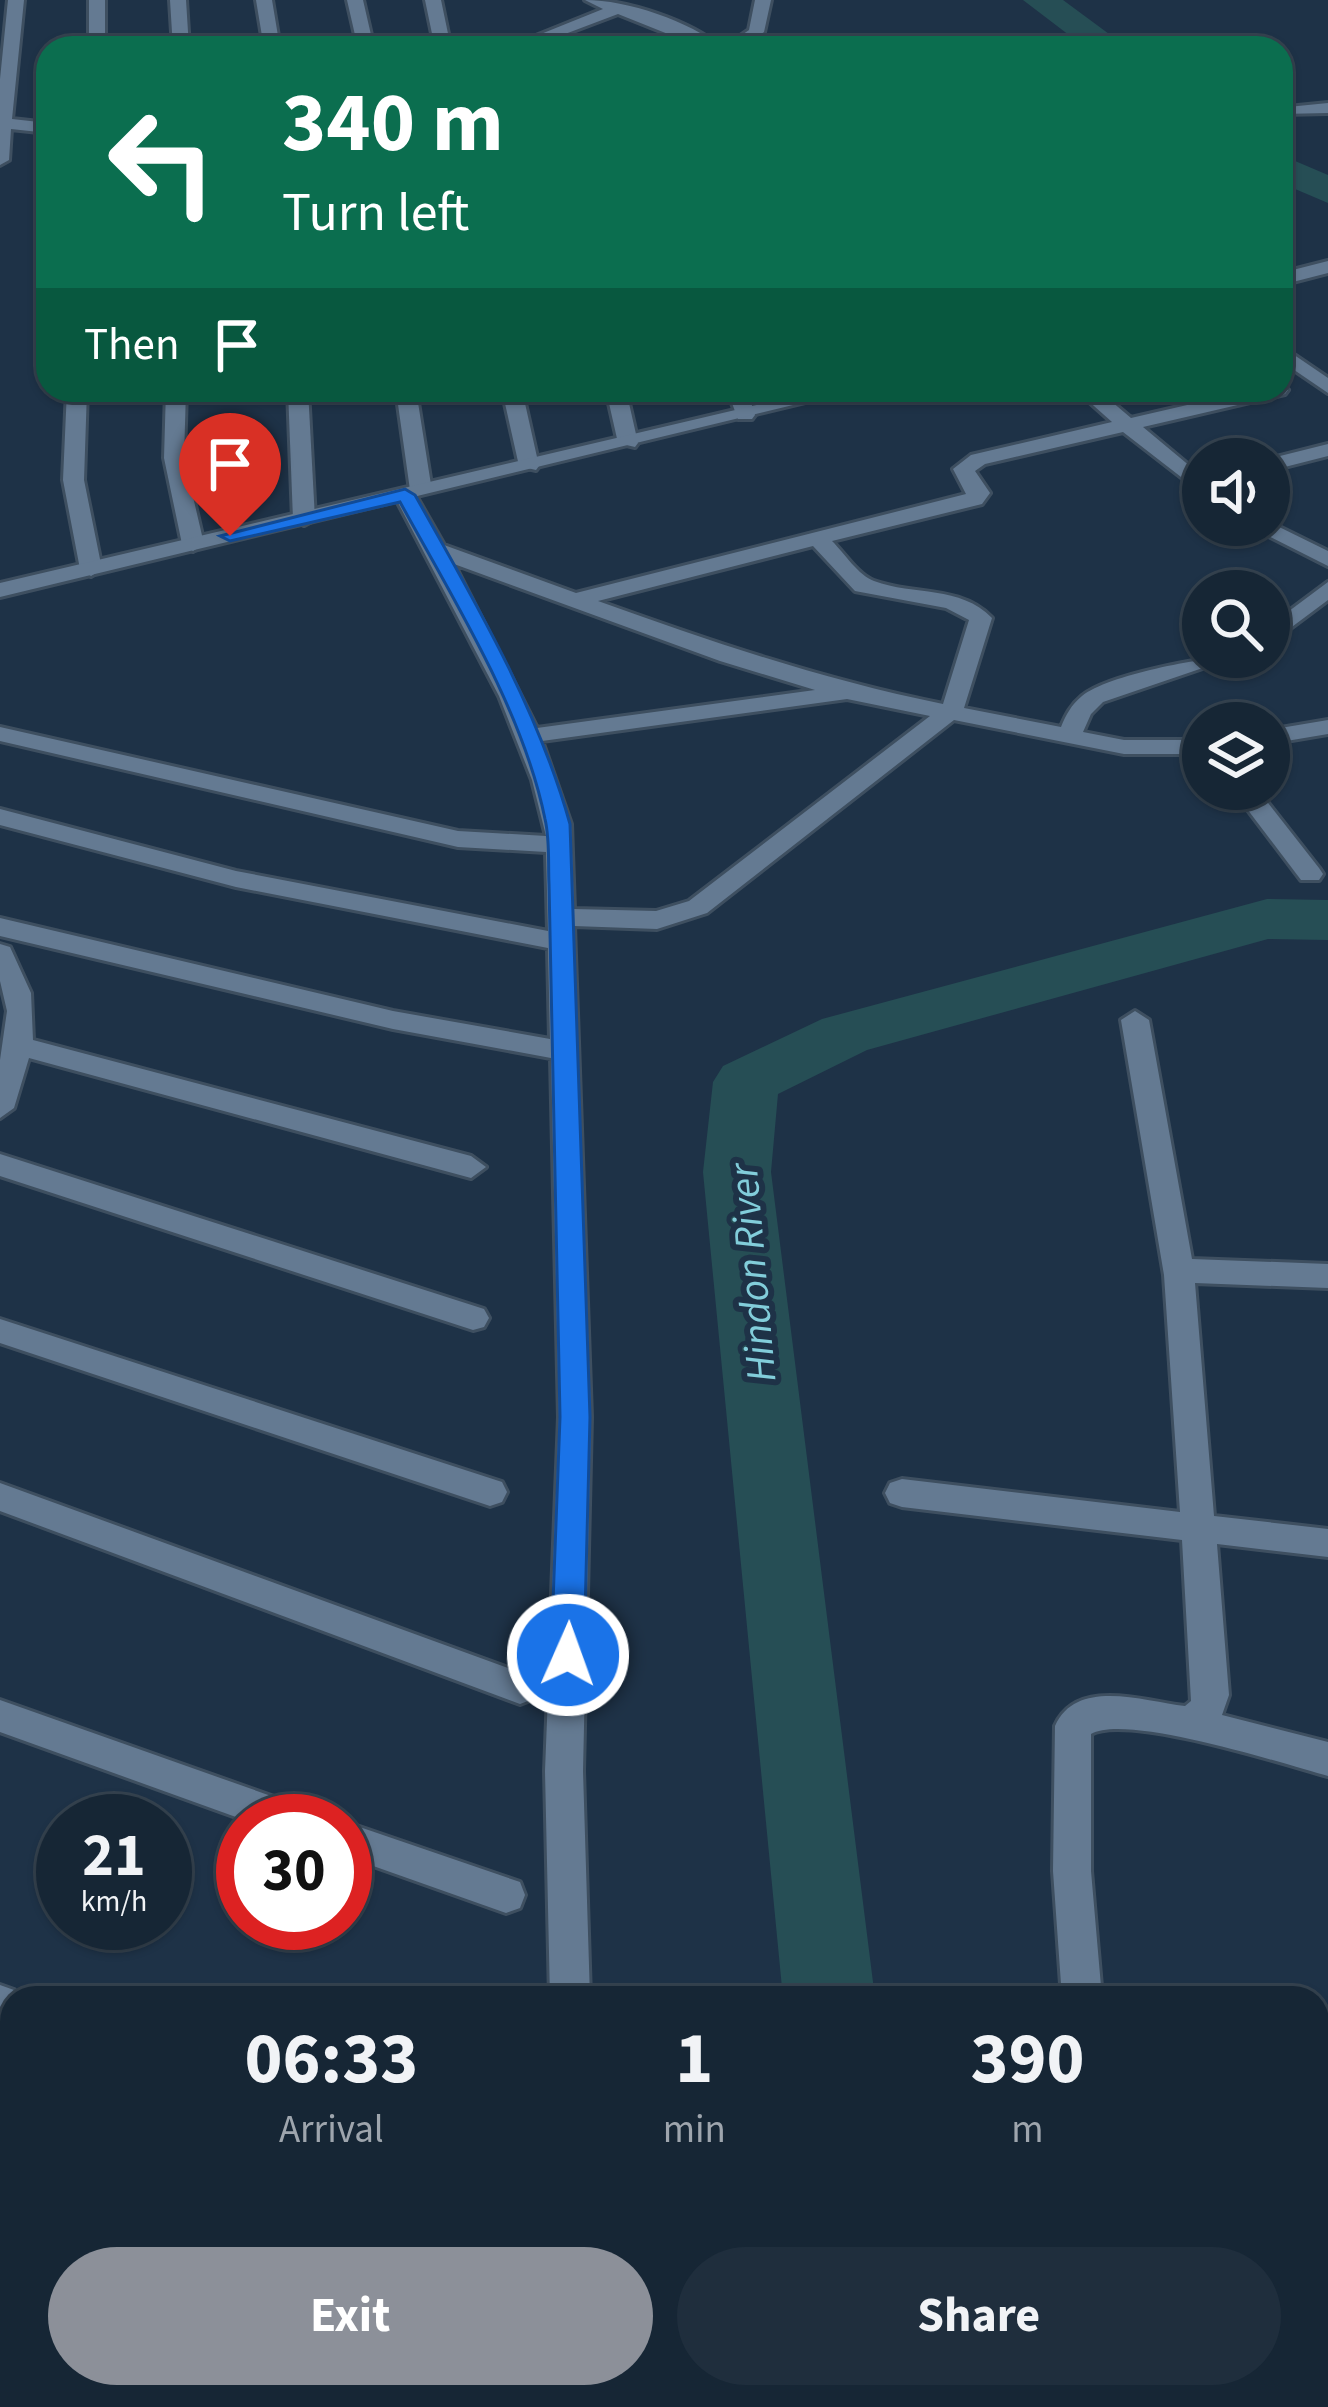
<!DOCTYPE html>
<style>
:root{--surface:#162635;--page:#1f2e3d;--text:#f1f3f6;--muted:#9ea5ad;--line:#354350;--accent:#8c9099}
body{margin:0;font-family:"Source Sans 3",sans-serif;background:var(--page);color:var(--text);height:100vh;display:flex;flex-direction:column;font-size:45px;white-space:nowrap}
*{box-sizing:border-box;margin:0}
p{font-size:39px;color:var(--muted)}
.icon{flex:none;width:66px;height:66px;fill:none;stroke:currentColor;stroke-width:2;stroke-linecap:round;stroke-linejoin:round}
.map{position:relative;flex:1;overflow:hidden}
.sheet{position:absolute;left:0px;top:1986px;width:1329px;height:423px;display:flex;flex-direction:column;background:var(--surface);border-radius:36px 36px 0 0;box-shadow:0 3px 9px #0004,0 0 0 3px var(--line)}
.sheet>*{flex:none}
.banner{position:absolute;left:36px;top:36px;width:1257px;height:366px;border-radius:36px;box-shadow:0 3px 9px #0004,0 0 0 3px var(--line);background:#0b6e4f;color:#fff;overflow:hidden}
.tools{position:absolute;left:1182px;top:438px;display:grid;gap:24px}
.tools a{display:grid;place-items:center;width:108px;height:108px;border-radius:50%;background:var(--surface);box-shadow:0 3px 9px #0004,0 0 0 3px var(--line);font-size:60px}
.speed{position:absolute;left:36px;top:1794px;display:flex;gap:24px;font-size:60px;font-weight:700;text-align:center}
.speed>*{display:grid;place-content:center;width:156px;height:156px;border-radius:50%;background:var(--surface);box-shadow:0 3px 9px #0004,0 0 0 3px var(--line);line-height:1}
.speed small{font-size:30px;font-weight:400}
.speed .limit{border:18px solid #d22;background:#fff;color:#111}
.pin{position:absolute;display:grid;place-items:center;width:102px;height:102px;color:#fff;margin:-123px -51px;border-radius:50% 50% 50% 0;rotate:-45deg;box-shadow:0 0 12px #0007}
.pin .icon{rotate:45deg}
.me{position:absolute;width:132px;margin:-66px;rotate:2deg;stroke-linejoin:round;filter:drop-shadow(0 0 9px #0008)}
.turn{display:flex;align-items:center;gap:42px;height:252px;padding:0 48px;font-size:54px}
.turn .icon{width:156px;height:156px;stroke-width:2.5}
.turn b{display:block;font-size:84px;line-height:102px}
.then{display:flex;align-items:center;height:114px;padding:0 48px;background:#0003;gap:24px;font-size:45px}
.eta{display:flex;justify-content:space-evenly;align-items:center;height:204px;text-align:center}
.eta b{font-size:72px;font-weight:700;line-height:84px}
.cta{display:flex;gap:24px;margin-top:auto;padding:24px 48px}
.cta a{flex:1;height:138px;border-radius:72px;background:var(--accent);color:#fff;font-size:48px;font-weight:700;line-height:138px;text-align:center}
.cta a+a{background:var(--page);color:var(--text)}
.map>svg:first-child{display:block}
</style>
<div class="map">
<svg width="1328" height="2407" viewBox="0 0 1328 2407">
<rect width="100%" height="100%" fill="#1e3247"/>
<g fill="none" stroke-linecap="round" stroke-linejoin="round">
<g fill="#264e55" fill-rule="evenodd">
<path d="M1023 0H1063L1128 48H1086Z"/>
<path d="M1281 155 1328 175V203L1281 183Z"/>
<path d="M1267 899 1328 900V940L1268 939 867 1050 778 1094 771 1172 875 1998H783L703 1172 713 1082 723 1066 822 1019Z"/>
<path d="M836 2397H938L940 2407H836Z"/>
</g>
<defs>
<g id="minor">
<path d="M8 0H24L12 119 48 123V133L11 129 9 160 0 165V79Z"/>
<rect x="89" y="0" width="16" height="48"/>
<path d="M170 0H186L189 48H173Z"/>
<path d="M256 0H272L280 48H264Z"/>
<path d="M347 0H363L374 48H358Z"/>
<path d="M425 0H441L451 48H435Z"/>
<path d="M585 0C627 0 690 21 722 48H703L618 14 528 48H506L603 9Z"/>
<path d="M755 0H771L764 32 742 48H723L749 30Z"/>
<path d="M1328 103V113L1281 114 1288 107Z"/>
<path d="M1281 346 1328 378V393L1281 361Z"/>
<path d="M1281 385 1288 390 1285 394 1143 427 1203 477V494L1123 432 985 464 975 471 990 493 982 504 832 541C844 553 859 576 874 581 914 596 960 585 992 618L964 708 1061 727C1066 715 1071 705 1082 696 1108 675 1202 657 1235 657L1103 702 1091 714 1083 732 1124 740H1203V754H1124L954 720 707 913 657 929 574 926 591 1417 583 1771 590 1998H550L545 1771 559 1417 551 1058 393 1029 0 936V918L393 1011 550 1039 548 948 236 887 0 825V809L236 871 548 931 546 852 458 847 0 741V727L458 831 546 836 532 780 499 696 394 495 410 490 396 390H416L432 491 416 496 444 545 576 593 966 494 953 469 971 455 1112 422 1076 390H1098L1131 418 1252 390H1281ZM813 546 855 591 946 608 969 620 943 704C824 680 712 642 598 601ZM454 564 720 661 815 690 537 728ZM847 699 930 716 689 901 656 911 574 909 571 824 542 741Z"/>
<path d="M67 390H87L84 480 102 569 91 576 80 569 63 480Z"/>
<path d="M166 390H186L184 458 204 544 193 551 182 544 164 458Z"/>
<path d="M288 390H308L315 519 304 525 293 519Z"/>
<path d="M502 390H522L539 466 536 470 519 466Z"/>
<path d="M606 390H626L638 443 635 447 618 443Z"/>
<path d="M727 390H747L755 415 752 419H738Z"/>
<path d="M1328 444V456L1269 471 1268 459Z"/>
<path d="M1269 522 1328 551V566L1247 525Z"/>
<path d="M1328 582V600L1269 644V626Z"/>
<path d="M1328 720V734L1269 744V730Z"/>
<path d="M1232 789H1257L1319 868 1323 874 1319 880H1301Z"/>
<path d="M0 944 10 947 31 993 33 1040 471 1156 486 1167 471 1178 29 1058 14 1108 0 1118V1060L7 1011 0 981Z"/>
<path d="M1135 1011 1149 1020 1192 1259 1328 1264V1288L1195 1283 1214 1516 1328 1529V1557L1217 1544 1229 1695 1222 1715 1328 1742V1776C1284 1764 1126 1713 1091 1734V1871L1102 1998H1062L1053 1871 1055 1726C1077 1677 1145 1702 1185 1706L1191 1701 1182 1540 902 1507 890 1503 885 1493 890 1483 902 1479 1180 1512 1164 1275 1121 1020Z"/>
<path d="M0 1154 484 1309 489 1318 484 1327 473 1330 0 1176Z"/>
<path d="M0 1319 502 1482 507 1492 502 1502 490 1506 0 1343Z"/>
<path d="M0 1483 533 1677 538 1688 533 1699 520 1704 0 1511Z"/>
<path d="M0 1700 308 1809 314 1821H247L0 1732Z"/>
<path d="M345 1822 520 1882 525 1895 520 1908 506 1913 345 1856Z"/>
<path d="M0 1985 14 1990 18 1998H12V2046L0 2041Z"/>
<path d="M173 2397H218L222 2407H177Z"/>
<path d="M576 2397H620L621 2407H577Z"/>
<path d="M1133 2397H1177L1180 2407H1136Z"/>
</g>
<g id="tertiary">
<path d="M1328 261V273L1281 285V273Z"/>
<path d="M820 390H855L0 597V583Z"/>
</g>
</defs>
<use href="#minor" stroke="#3e4f60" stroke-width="6"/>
<use href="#tertiary" stroke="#3e4f60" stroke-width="6"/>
<use href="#minor" fill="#647a92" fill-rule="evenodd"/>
<use href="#tertiary" fill="#647a92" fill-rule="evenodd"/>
</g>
<path fill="#1a73e8" stroke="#114b97" stroke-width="3" d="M405 489 415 495C474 600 537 706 570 824L590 1417 584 1655 579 1665 568 1669 556 1665 551 1655 560 1417 549 884C548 863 550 840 545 819 523 710 453 599 400 502L230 541 220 536Z"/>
<g text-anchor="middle" stroke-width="12" stroke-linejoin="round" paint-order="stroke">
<g font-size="42" font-style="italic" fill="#82cdda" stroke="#1e3247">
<text transform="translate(751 1273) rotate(-95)" y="15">Hindon River</text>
</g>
</g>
</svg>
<div class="tools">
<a><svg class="icon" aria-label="sound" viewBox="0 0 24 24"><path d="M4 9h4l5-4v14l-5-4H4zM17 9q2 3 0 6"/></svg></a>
<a><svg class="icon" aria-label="search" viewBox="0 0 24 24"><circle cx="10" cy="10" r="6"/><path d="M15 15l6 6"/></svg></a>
<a><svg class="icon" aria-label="layers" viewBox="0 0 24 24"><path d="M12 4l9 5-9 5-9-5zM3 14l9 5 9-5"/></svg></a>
</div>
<div class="speed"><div>21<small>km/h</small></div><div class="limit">30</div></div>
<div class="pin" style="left:230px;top:536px;background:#d93025"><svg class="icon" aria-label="arrive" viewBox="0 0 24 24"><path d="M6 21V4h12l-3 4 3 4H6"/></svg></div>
<svg class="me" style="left:568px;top:1655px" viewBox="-20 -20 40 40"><circle r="17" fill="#1a73e8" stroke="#fff" stroke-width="3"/><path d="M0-11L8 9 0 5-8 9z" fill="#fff"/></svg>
<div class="banner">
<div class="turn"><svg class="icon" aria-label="left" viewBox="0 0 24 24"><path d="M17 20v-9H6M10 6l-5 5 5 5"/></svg><div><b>340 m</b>Turn left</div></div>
<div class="then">Then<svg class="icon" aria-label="arrive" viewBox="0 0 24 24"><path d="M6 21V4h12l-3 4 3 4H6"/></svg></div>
</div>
<section class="sheet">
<div class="eta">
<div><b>06:33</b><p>Arrival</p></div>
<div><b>1</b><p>min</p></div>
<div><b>390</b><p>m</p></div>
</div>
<div class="cta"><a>Exit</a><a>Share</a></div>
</section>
</div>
